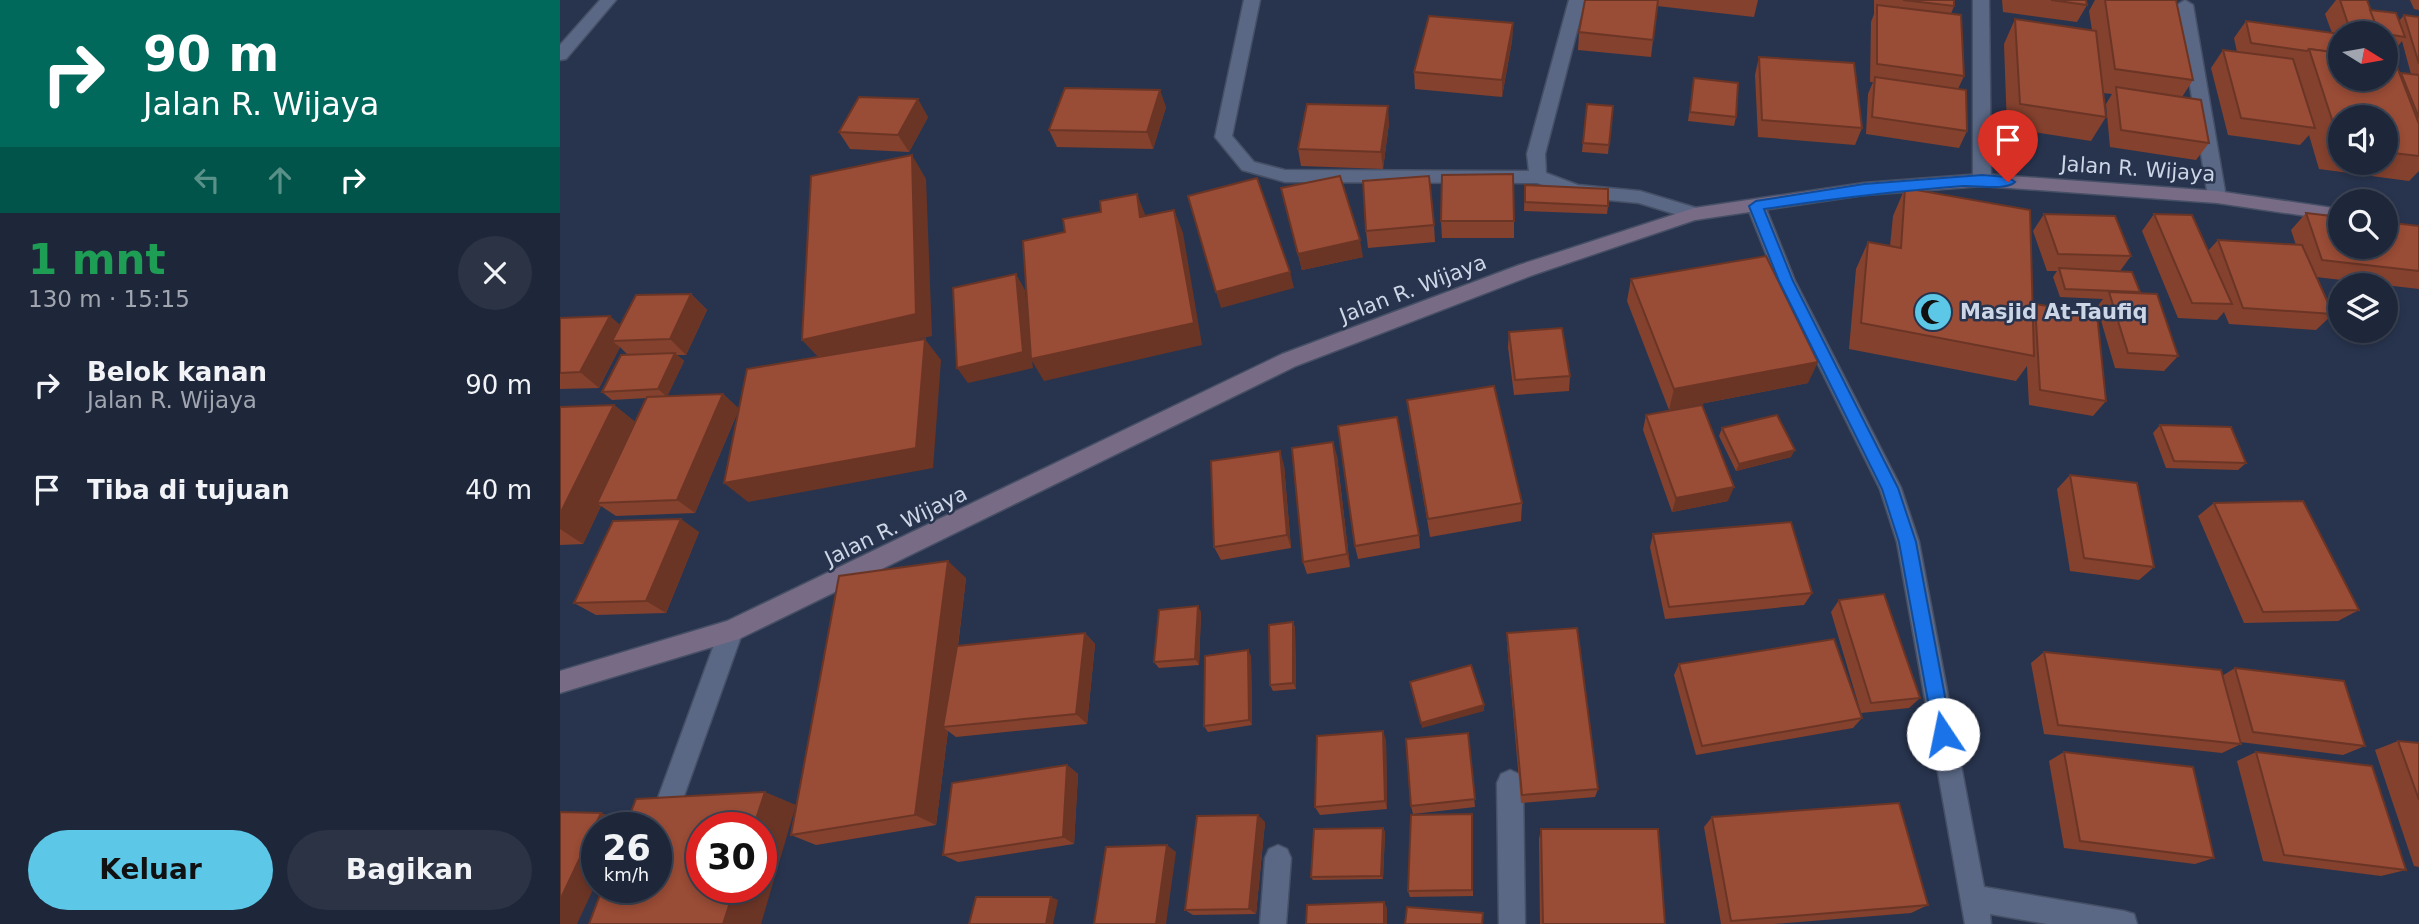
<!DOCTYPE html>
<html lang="id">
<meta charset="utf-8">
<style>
:root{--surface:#1e273a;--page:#2b3345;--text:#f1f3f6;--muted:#a1a5af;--line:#3c4454;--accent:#5cc7e7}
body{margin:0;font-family:"DejaVu Sans",sans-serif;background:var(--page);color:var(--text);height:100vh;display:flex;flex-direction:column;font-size:26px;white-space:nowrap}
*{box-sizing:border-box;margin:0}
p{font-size:23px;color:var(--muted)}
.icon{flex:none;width:38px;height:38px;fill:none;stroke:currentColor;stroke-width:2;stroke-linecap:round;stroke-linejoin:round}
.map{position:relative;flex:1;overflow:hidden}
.details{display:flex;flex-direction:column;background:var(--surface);width:560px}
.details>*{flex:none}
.hud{background:#00695c;color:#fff;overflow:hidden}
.needle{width:46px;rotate:101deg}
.controls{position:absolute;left:1768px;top:21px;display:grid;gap:14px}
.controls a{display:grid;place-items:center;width:70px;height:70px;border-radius:50%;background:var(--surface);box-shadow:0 4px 10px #0003,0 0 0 2px var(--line);font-size:35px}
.speed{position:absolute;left:21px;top:812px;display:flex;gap:14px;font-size:35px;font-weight:700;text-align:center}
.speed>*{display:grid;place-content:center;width:91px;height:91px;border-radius:50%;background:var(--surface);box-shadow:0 4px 10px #0003,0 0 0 2px var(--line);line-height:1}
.speed small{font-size:18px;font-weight:400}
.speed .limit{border:10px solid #d22;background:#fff;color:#111}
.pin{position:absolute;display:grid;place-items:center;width:60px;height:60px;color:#fff;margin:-72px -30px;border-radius:50% 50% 50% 0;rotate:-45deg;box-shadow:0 0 7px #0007}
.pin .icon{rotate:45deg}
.me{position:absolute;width:77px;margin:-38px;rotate:349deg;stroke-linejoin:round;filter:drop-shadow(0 0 5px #0008)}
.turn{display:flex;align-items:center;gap:24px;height:147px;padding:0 28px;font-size:32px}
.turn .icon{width:91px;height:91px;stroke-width:2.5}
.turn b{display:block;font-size:49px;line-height:60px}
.lanes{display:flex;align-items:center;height:66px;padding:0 28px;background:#0003;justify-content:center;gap:35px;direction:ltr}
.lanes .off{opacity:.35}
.round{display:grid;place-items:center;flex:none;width:74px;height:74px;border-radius:37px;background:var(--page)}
.summary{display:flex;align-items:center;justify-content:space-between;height:119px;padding:0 28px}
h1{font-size:42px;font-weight:800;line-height:52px;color:#1e9e55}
.button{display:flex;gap:14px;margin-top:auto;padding:14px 28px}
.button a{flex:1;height:80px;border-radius:42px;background:var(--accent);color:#111;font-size:28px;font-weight:800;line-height:80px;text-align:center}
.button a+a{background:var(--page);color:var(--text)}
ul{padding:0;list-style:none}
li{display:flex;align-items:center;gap:21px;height:105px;padding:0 28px}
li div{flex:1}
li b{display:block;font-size:26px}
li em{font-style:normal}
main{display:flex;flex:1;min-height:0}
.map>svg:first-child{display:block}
</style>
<main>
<section class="details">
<div class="hud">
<div class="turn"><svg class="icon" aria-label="right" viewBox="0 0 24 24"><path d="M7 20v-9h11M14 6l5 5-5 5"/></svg><div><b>90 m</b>Jalan R. Wijaya</div></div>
<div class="lanes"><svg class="icon off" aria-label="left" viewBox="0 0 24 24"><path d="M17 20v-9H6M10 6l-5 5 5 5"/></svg><svg class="icon off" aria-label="ahead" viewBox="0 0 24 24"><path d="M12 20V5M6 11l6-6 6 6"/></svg><svg class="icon" aria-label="right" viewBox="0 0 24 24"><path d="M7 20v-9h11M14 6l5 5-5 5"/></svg></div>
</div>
<div class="summary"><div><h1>1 mnt</h1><p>130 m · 15:15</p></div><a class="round"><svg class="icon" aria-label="close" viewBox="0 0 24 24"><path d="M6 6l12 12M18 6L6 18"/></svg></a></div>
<ul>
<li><svg class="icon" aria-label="right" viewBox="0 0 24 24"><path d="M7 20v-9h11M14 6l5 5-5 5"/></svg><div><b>Belok kanan</b><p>Jalan R. Wijaya</p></div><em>90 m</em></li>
<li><svg class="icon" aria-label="arrive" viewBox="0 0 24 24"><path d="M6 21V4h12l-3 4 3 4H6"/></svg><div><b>Tiba di tujuan</b></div><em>40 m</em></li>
</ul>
<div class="button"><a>Keluar</a><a>Bagikan</a></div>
</section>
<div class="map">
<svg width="1859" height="924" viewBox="0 0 1859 924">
<rect width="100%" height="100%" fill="#28344e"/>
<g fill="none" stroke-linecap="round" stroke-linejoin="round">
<defs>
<g id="street">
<path d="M40 0H56L6 59 0 60V45Z"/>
<path d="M684 0H700L672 136 694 162 725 170 969 171 967 154 1009 0H1025L985 154 986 173 1018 185 1080 191 1140 209 1143 214 1140 219 1134 220 1079 203 1017 197 977 183 725 182 682 170 655 137Z"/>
<path d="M1413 0H1429L1431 180 1422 186 1413 180Z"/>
<path d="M1625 0 1633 5 1666 197 1663 201H1651L1648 197 1617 5Z"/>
<path d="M1196 200 1202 202 1205 206 1235 281 1341 488 1359 542 1424 887 1564 911 1574 914 1577 924H1487L1430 914 1431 924H1405L1337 542 1320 489 1217 281 1187 206 1190 202Z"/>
<path d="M171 620 179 623 183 631 109 838 105 847 96 851V828H87L159 631 163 623Z"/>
<path d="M950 770 959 774 963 783 965 924H939L937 783 941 774Z"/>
<path d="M718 845 727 849 731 858 726 924H700L705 858 709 849Z"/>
</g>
<path id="secondary" d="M1422 174 1657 191 1780 209V221L1657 203 1422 186 1304 195 1135 220 973 275 736 366 179 639 0 693V671L167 621 722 354 959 265 1134 208 1304 183Z"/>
</defs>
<use href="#street" stroke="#454f65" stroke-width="3"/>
<use href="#secondary" stroke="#454f65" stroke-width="3"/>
<use href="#street" fill="#5a6885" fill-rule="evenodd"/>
<use href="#secondary" fill="#786b85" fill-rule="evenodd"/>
</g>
<g fill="#84412e" fill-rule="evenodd">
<path d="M1025 0H1198L1194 17 1097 6 1091 57 1018 50 1019 32Z"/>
<path d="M1314 0H1394V6L1391 14 1404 76 1398 89 1407 131 1399 148 1306 134 1308 94 1313 82H1310L1311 22 1314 14Z"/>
<path d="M1442 0H1526L1527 5 1517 22 1443 12Z"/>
<path d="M1535 0H1616L1633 80 1622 97 1649 143 1636 160 1550 147 1546 104 1552 94 1543 93 1546 117 1531 141 1447 128 1444 44 1455 19 1532 30 1529 11Z"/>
<path d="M1776 0H1807L1810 10 1839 21 1844 15 1859 17V171L1849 181 1759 169 1749 135 1740 145 1668 135 1651 68 1663 50 1677 52 1674 38 1686 21 1772 33 1765 14ZM1780 33H1825V44L1838 46 1842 41 1851 74 1841 73 1840 74 1826 58 1828 57 1825 51V79H1780ZM1780 117H1825V163H1780Z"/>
<path d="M1850 0H1859V10L1854 9Z"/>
<path d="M953 23 952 41 942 97 855 89 854 72Z"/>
<path d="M1199 57 1302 128 1295 145 1198 137 1195 75Z"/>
<path d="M1134 78 1176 117 1174 126 1128 121Z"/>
<path d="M1027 104 1053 106 1048 154 1022 152Z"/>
<path d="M606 107 593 149 497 147 489 130Z"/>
<path d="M368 117 349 152 290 149 279 132Z"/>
<path d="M829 123 823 169 741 166 738 149Z"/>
<path d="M965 185 1048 206 1047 214 964 211Z"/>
<path d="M721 188 803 257 742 270Z"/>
<path d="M1345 188 1473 307 1475 304 1546 401 1533 416 1469 405 1467 366 1456 381 1289 349 1296 269 1308 242 1330 246 1333 216Z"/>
<path d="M1746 213 1859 271V289L1756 277 1773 314 1756 330 1669 324 1664 312 1657 320 1618 318 1582 231 1594 214 1648 251 1658 240 1736 245 1731 230Z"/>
<path d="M1484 214 1571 256 1560 271 1580 292 1618 356 1604 371 1555 368 1537 307 1543 299 1500 297 1493 277 1497 271H1487L1473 231Z"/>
<path d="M881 221H954V238H882Z"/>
<path d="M874 225 875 242 808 248 806 231Z"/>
<path d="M1071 279 1248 383 1109 410 1067 301Z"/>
<path d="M131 294 147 310 126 355H117L124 361 107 396 163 394 179 409 135 513 56 516 41 506 23 544 0 545V407L54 405 75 422 87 398 52 400 42 392 68 355 60 347 39 388 0 389V318L60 325Z"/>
<path d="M949 332 1010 376 1009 391 954 395 948 347Z"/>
<path d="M847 400 962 503 961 521 870 537 850 420Z"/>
<path d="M1086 415 1168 501 1112 512 1083 430Z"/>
<path d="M1600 425 1686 463 1678 470 1606 468 1593 433Z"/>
<path d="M1162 428 1231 457 1176 471 1159 436Z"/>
<path d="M777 456 790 567 747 574 743 562Z"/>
<path d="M724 465 731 548 661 560 654 547Z"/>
<path d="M1510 475 1594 567 1579 580 1510 571 1497 489Z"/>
<path d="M1654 503 1799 610 1778 621 1684 623 1638 516Z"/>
<path d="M139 532 106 613 36 615 14 603Z"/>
<path d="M1093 534 1252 593 1244 605 1105 619 1090 547Z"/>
<path d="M859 535 860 548 798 559 795 546Z"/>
<path d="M406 578 398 646 525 633 535 644 527 724 396 737 388 731 376 825 256 845 231 835Z"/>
<path d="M1279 600 1360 698 1349 708 1301 713 1271 612Z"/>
<path d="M641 612 639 665 599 668 594 662Z"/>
<path d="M733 622 735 628 736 689 713 691 710 685Z"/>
<path d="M947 633 1038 789 1035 797 961 803 947 644Z"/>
<path d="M1484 652 1662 676 1675 668 1805 746 1783 755 1680 742 1681 744 1662 753 1484 734 1471 663Z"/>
<path d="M691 656 692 725 648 732 644 726Z"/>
<path d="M1119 664 1302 718 1293 728 1136 755 1114 675Z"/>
<path d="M908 733 915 807 853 814 851 806Z"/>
<path d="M826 740 827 809 760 815 755 807Z"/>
<path d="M1838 741 1859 743V867L1854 866 1815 750Z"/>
<path d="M1504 752 1654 858 1635 864 1504 848 1489 761Z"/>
<path d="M1696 752 1846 870 1821 876 1703 861 1677 761Z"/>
<path d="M507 765 518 774 514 844 398 862 383 855Z"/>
<path d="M912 814 913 896 850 897 848 891Z"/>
<path d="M1152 817 1368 905 1351 913 1214 924H1161L1144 827Z"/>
<path d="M705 822 696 914 633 915 625 910Z"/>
<path d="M823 828 825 832 823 879 753 880 751 877Z"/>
<path d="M981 829 1105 924H980L979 839Z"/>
</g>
<g fill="#6b3526">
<path d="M953 23 952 41 942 97V80Z"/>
<path d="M600 90 606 107 593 149 587 132Z"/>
<path d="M358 99 368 117 349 152 338 135Z"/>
<path d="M828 106 829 123 823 169 821 152Z"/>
<path d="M352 155 366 179 372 336 262 361 242 340Z"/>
<path d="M577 194 586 217H580Z"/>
<path d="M614 210 623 233 642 345 484 381 472 361 473 368 408 383 397 368 456 274 465 290 472 359Z"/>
<path d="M800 240 803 257 742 270 738 254Z"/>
<path d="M730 272 734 288 661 308 656 292Z"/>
<path d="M131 294 147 310 126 355 110 339Z"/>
<path d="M50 316 68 332 52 341 60 347 39 388 20 372Z"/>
<path d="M365 339 381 360 373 468 188 502 164 483Z"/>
<path d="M115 353 124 361 107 397 98 389Z"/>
<path d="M1258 362 1248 383 1109 410 1114 389Z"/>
<path d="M163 394 179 409 135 513 117 500Z"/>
<path d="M54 405 79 425 37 503 41 506 23 544 0 529V514Z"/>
<path d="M773 442 777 456 790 567 787 554Z"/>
<path d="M1235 450 1231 457 1176 471 1179 464Z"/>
<path d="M720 451 724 465 731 548 727 535Z"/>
<path d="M1174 487 1168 501 1112 512 1116 498Z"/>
<path d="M121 519 139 532 106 613 86 601Z"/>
<path d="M388 561 406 578 388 727H383L388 731 376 825 355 815Z"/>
<path d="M638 606 641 612 639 665 635 659Z"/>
<path d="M733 622 735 628 736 689 733 683Z"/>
<path d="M525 633 535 644 527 724 516 714Z"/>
<path d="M688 650 691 656 692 725 689 720Z"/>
<path d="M924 705V711L862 728 861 723Z"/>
<path d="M823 731 826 740 827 809 825 801Z"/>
<path d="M507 765 518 774 514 844 503 837Z"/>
<path d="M205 792 236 805 201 924H163L175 887H201V828H193Z"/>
<path d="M41 813 65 821 61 828H37V881L17 924H0V900Z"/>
<path d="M698 815 705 822 696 914 689 909Z"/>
<path d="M823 828 825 832 823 879 821 876Z"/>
<path d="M607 845 616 852 606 924H596Z"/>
<path d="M491 897 498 900 493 924H486Z"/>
<path d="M824 902 827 908V924H824Z"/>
</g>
<g fill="#994c36" stroke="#6b3526" stroke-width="2">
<path d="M1025 0H1098L1093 40 1019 32Z"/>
<path d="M1343 0H1394V6Z"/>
<path d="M1491 0H1526L1527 5Z"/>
<path d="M1545 0H1616L1633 80 1555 69Z"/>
<path d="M1780 0H1807L1819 33H1791Z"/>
<path d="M1317 5 1401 15 1404 76 1317 64Z"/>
<path d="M1810 10 1836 13 1845 37 1819 33Z"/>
<path d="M1844 15 1859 17V64Z"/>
<path d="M869 16 953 23 942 80 854 72Z"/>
<path d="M1455 19 1536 31 1546 117 1460 104Z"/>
<path d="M1686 21 1780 34V53L1749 49 1747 51 1691 43Z"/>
<path d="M1749 49 1780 53V79H1825V58L1834 59 1859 124V156L1825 152V117H1780V144Z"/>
<path d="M1663 50 1733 59 1755 128 1681 118Z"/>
<path d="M1199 57 1294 63 1302 128 1202 120Z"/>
<path d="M1841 73 1859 75V118Z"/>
<path d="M1315 77 1406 90 1407 131 1312 117Z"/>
<path d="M1134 78 1178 83 1176 117 1130 112Z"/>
<path d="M1556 87 1641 100 1649 143 1561 130Z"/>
<path d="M505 88 600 90 587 132 489 130Z"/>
<path d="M299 97 358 99 338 135 279 132Z"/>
<path d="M747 104 828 106 821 152 738 149Z"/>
<path d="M1027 104 1053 106 1049 145 1023 143Z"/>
<path d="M352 155 356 314 242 340 251 176Z"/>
<path d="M953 174 954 221H881L882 175Z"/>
<path d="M780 176 800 240 738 254 721 188Z"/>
<path d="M869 176 874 225 806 231 803 181Z"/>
<path d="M697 178 730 272 656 292 628 196Z"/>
<path d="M965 185 1048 189V206L965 202Z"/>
<path d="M1345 188 1470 210 1474 356 1301 323 1308 242 1341 248Z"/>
<path d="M577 194 580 217 614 210 634 323 471 359 463 241 505 232 503 219 541 212 540 201Z"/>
<path d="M1746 213 1780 217V247H1825V222L1859 226V271L1762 260Z"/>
<path d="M1484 214 1555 216 1571 256 1498 254Z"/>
<path d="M1594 214 1632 215 1672 304 1632 303Z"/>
<path d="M1658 240 1742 245 1773 314 1683 308Z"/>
<path d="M1206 256 1258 362 1114 389 1071 279Z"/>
<path d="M1499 268 1572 272 1580 292 1505 289Z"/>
<path d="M456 274 463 352 397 368 393 288Z"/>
<path d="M1549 292 1597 294 1618 356 1568 353Z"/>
<path d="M131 294 110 339 52 341 76 295Z"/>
<path d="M1475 304 1537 314 1546 401 1480 390Z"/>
<path d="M50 316 20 372 0 373V318Z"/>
<path d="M1002 328 1010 376 955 380 949 332Z"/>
<path d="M365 339 356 448 164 483 187 369Z"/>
<path d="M115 353 98 389 42 392 61 355Z"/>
<path d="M934 386 962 503 868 519 847 400Z"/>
<path d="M163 394 117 500 37 503 87 397Z"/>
<path d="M54 405 0 514V407Z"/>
<path d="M1142 405 1174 487 1116 498 1086 415Z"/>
<path d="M1217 415 1235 450 1179 464 1162 428Z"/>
<path d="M837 417 859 535 795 546 778 426Z"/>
<path d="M1600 425 1671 427 1686 463 1614 461Z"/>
<path d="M773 442 787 554 743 562 732 448Z"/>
<path d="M720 451 727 535 654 547 651 461Z"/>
<path d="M1510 475 1577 483 1594 567 1524 558Z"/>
<path d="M1743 501 1799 610 1703 612 1654 503Z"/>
<path d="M121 519 86 601 14 603 53 521Z"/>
<path d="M1231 522 1252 593 1109 607 1093 534Z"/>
<path d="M388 561 355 815 231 835 279 576Z"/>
<path d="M1324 594 1360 698 1311 703 1279 600Z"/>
<path d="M638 606 635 659 594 662 599 610Z"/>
<path d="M733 622V683L710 685 709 625Z"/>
<path d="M1017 628 1038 789 962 795 947 633Z"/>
<path d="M525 633 516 714 383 727 397 646Z"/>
<path d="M1274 639 1302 718 1142 746 1119 664Z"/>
<path d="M688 650 689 720 644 726 645 656Z"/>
<path d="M1484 652 1661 670 1681 744 1498 725Z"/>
<path d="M911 665 924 705 861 723 850 682Z"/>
<path d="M1675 668 1784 681 1805 746 1693 732Z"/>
<path d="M823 731 825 801 755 807 757 736Z"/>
<path d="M908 733 915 799 851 806 846 739Z"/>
<path d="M1838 741 1859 743V800Z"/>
<path d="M1504 752 1633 767 1654 858 1520 841Z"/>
<path d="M1696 752 1812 766 1846 870 1724 855Z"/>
<path d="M507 765 503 837 383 855 392 783Z"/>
<path d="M205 792 193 828H142V887H175L163 924H29L43 887H96V828H65L76 799Z"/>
<path d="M1339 803 1368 905 1171 921 1152 817Z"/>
<path d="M0 812 41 813 0 900Z"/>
<path d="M912 814V890L848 891 851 815Z"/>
<path d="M698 815 689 909 625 910 637 816Z"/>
<path d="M823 828 821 876 751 877 754 829Z"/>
<path d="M981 829H1098L1105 924H983Z"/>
<path d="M607 845 596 924H534L546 847Z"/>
<path d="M416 897H491L486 924H409Z"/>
<path d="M824 902V924H746L747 905Z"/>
<path d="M847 907 923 913 922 924H845Z"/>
</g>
<path fill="#1a73e8" stroke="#114b97" stroke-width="2" d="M1422 175 1448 177 1455 182C1446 191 1416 185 1403 186 1336 191 1271 199 1204 209L1233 281 1338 488 1356 542 1392 734 1390 740 1383 743 1377 740 1374 734 1339 542 1322 489 1219 281 1189 206 1196 201 1304 184Z"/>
<defs>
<symbol id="mosque-disc" viewBox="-11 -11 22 22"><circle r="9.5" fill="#5cc7e7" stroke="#28344e"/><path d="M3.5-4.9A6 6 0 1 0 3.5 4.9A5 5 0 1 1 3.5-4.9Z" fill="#111"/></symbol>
</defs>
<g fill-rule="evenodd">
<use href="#mosque-disc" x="1351" y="290" width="44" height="44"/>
</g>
<g text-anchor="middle" stroke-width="5" stroke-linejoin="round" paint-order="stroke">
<g font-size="21" fill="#cdd6e6" stroke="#28344e">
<text transform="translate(1578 169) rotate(4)" y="7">Jalan R. Wijaya</text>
<text transform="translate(853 289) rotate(-21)" y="7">Jalan R. Wijaya</text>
<text transform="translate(336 526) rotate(-26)" y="7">Jalan R. Wijaya</text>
</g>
<g font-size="21" font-weight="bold" fill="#cdd6e6" stroke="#28344e" text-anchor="start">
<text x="1400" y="319">Masjid At-Taufiq</text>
</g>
</g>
</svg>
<div class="controls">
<a><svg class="needle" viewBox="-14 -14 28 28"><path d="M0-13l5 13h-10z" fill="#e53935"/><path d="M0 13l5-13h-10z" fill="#a1a5af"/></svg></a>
<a><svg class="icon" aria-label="sound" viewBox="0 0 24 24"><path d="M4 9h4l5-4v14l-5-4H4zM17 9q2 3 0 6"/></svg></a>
<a><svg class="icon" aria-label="search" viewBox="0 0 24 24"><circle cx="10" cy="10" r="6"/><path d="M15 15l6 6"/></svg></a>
<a><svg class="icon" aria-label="layers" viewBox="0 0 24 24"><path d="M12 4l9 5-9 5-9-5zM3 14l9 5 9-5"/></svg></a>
</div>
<div class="speed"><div>26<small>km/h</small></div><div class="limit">30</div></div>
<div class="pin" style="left:1448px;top:182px;background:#d93025"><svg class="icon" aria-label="arrive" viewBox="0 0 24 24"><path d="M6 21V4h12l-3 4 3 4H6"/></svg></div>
<svg class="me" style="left:1383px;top:734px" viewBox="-20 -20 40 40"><circle r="19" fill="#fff"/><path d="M0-13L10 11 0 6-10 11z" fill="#1a73e8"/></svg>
</div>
</main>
